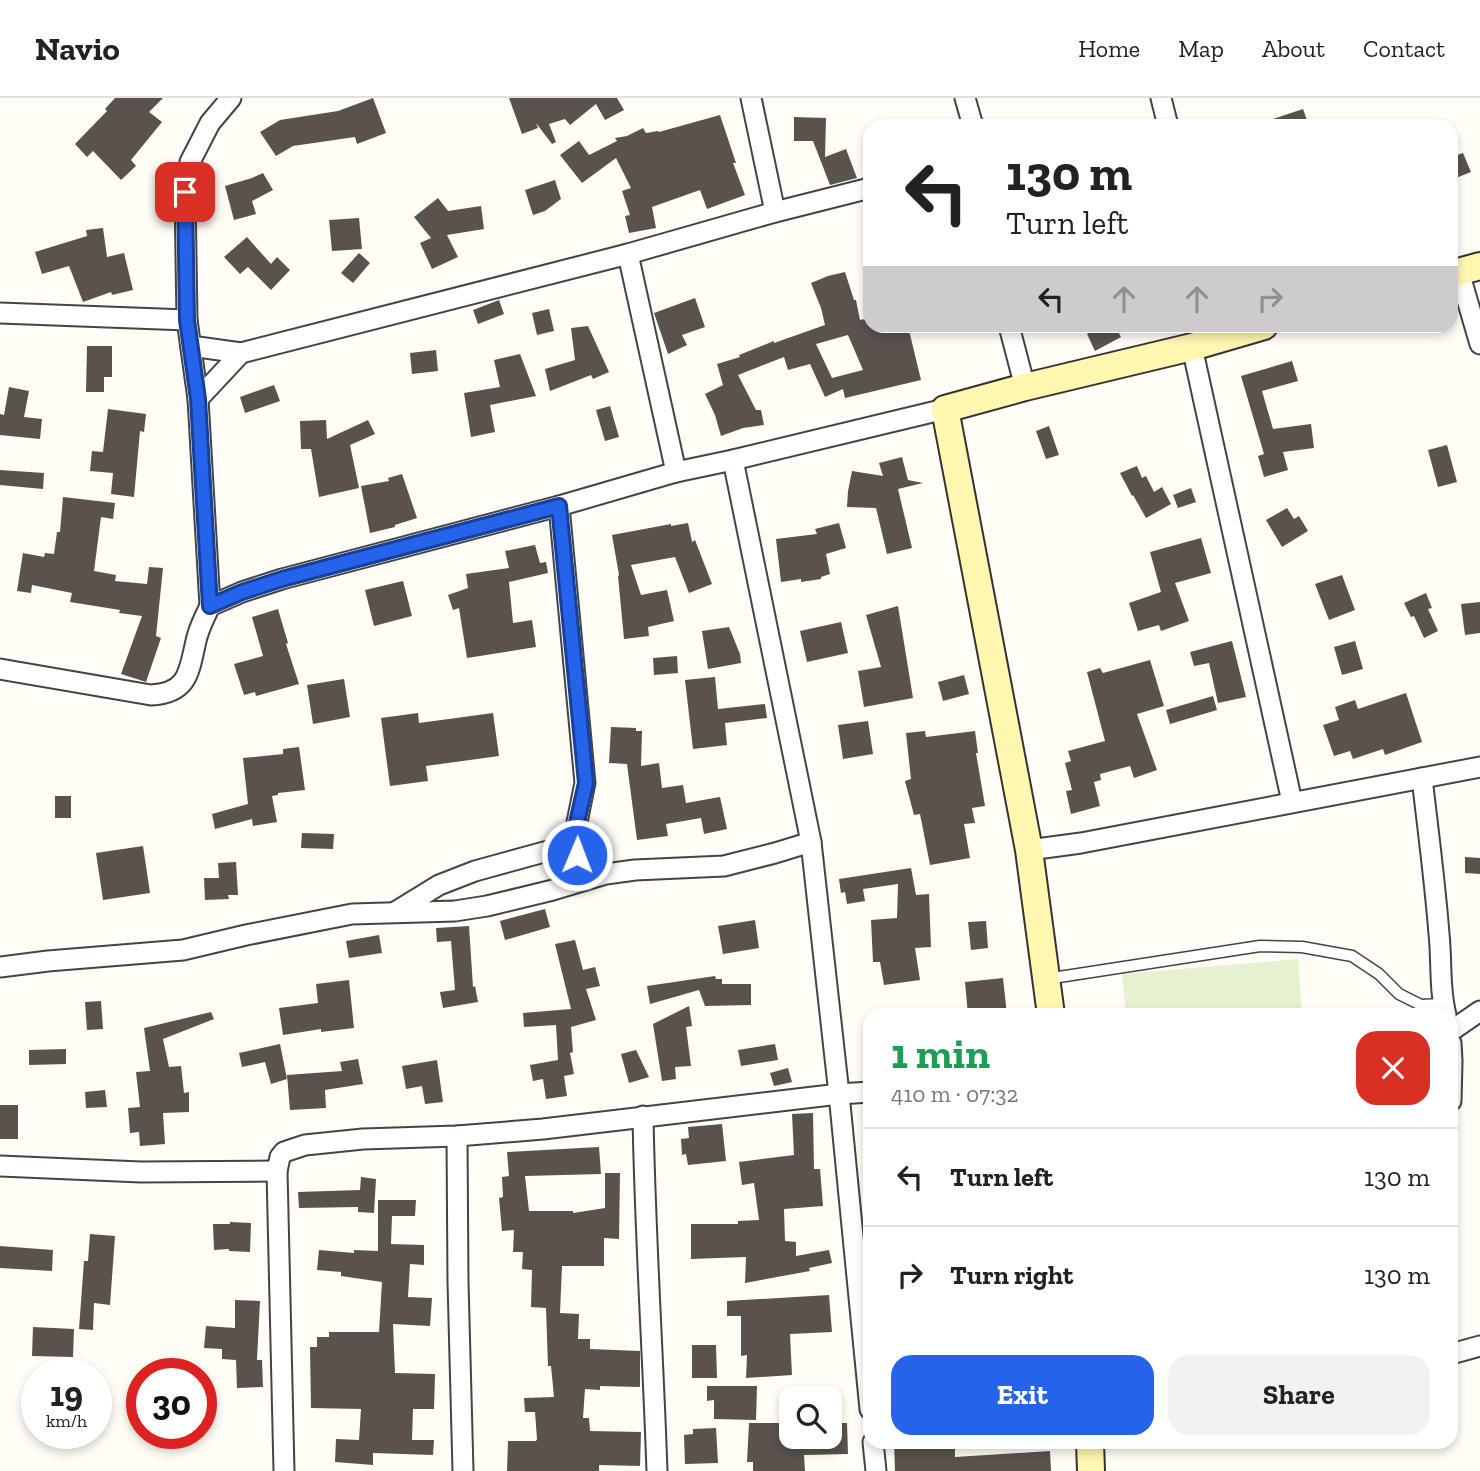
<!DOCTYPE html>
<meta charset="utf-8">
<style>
:root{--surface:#fff;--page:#f2f2f2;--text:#222;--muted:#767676;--line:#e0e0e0;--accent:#2563eb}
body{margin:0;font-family:"Zilla Slab",serif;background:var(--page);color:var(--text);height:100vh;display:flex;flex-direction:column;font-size:26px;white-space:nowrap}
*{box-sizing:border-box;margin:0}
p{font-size:23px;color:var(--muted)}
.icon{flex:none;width:38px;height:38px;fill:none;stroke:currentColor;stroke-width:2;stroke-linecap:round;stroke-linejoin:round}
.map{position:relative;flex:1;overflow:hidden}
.sheet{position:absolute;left:863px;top:910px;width:595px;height:441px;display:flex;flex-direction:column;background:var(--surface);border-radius:21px;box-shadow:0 4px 10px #0003}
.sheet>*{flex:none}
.guide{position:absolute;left:863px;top:21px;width:595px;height:214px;border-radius:21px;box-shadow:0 4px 10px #0003;background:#fff;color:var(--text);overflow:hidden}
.fabs{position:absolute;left:779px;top:1288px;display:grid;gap:14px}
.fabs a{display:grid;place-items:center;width:63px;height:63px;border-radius:14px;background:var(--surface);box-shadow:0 4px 10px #0003;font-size:35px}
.speed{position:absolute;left:21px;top:1260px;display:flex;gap:14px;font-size:35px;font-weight:700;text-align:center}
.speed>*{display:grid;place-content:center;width:91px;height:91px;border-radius:50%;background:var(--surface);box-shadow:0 4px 10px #0003;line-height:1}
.speed small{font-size:18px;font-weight:400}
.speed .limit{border:10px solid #d22;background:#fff;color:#111}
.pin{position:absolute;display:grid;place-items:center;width:60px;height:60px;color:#fff;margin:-30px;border-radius:14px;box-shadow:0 4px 10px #0006}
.me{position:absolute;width:77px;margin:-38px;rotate:1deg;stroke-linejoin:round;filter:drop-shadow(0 0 5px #0008)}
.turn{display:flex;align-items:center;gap:24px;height:147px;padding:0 28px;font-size:32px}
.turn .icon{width:91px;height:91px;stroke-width:2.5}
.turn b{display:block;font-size:49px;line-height:60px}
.lanes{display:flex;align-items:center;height:66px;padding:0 28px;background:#0003;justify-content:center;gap:35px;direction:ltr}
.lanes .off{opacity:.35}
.round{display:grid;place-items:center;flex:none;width:74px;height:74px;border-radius:21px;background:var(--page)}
.head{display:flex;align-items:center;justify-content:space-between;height:119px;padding:0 28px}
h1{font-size:42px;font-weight:700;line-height:52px;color:#1e9e55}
.cta{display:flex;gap:14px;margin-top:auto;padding:14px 28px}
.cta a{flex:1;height:80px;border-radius:21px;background:var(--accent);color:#fff;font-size:28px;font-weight:700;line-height:80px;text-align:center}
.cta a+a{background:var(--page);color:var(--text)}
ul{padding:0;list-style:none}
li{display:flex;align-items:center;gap:21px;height:98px;padding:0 28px;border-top:2px solid var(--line)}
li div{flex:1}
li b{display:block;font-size:26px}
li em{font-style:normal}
header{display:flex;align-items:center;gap:42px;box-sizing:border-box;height:98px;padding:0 35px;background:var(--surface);border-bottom:2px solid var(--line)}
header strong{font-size:33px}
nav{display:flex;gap:38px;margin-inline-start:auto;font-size:24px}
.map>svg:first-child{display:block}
</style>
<header>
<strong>Navio</strong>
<nav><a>Home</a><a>Map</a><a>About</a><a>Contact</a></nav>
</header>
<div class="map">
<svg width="1480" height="1373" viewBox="0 0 1480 1373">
<rect width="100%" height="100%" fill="#fffdf5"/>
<path fill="#e6f2cf" d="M1298 861 1302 917H1126L1122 876Z"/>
<g fill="#5a524d" fill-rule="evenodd">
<path d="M115 0H163L149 14 162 24 131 62 136 68 121 82 93 53 87 59 75 46 107 13 105 11Z"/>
<path d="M373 0 386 35 357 46 355 39 293 48 276 58 260 34 280 22 338 13Z"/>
<path d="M509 0H617L624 12 605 22 596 6 570 27 565 21 549 26 556 44 552 46 536 25 538 30 522 36Z"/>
<path d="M1303 11 1309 28H1261V25Z"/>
<path d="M720 17 736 65H733L745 97 707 111 700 92 652 109 656 130 629 135 625 118 630 117 622 93 631 90 616 60 582 85 560 57 579 43 589 57 617 43 615 40 627 38 643 30 646 35 658 33 659 34Z"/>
<path d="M794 19 826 20 825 59 846 51 857 80 830 87 813 43H794Z"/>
<path d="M1463 55 1471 74 1451 82V59Z"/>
<path d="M263 75 273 92 252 103 256 116 234 122 225 88 252 80Z"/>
<path d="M555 82 561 101 545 113 533 117 525 92Z"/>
<path d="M438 100 448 113 481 108 484 131 447 137 458 159 432 171 420 145 431 140 414 119Z"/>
<path d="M359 120 362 151 332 153 329 122Z"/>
<path d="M103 130 107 159 124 155 133 192 112 197 111 194 83 204 69 168 42 176 35 154 87 138 86 132Z"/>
<path d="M247 139 271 166 277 159 290 172 271 192 248 169 240 176 224 159Z"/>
<path d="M359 155 370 165 353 185 341 175Z"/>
<path d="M845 174 854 202H856L860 222 870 220V228H908L921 282 845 300 843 291 825 299 810 266 788 272 784 259 738 277 756 312H761L764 327 743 330 721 338 715 317 705 296 723 287 717 266 740 259 739 257 774 243V245L825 227 821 210 811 185 828 178ZM848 237 863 272 832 280 816 246Z"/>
<path d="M695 200 705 229 682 237 687 247 668 256 654 215Z"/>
<path d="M499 202 504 216 478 226 473 212Z"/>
<path d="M549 211 554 233 537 237 532 215Z"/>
<path d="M588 228 609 274 593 281 591 277 550 293 545 271 575 262 571 230Z"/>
<path d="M1104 228H1115L1121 239 1095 253 1087 236Z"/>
<path d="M87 248H112V279H104V294H86Z"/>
<path d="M436 252 438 273 412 276 410 255Z"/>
<path d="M520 256 536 298 490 307 495 334 471 339 464 295 500 289 494 262Z"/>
<path d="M1292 263 1298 283 1262 293 1273 331 1311 326 1314 350 1283 354 1288 372 1264 379 1258 358 1264 356 1241 278Z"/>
<path d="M274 287 280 303 245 315 240 299Z"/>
<path d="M9 289 29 293 24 319 42 321 40 341 0 337V316L4 317Z"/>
<path d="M610 308 619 339 605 343 596 312Z"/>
<path d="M108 311 146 316 144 334 140 333 134 399 111 396 113 375 90 373 92 353 103 354Z"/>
<path d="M326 322 327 341 368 322 375 336 350 347 359 390 319 399 311 351H301L300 323Z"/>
<path d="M1049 328 1059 357 1046 361 1036 333Z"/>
<path d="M1447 347 1457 384 1438 389 1428 352Z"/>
<path d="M902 359 908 382 923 385 898 391 912 450 887 456 876 410 847 409 848 393 852 373 883 378 879 365Z"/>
<path d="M1137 368 1142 380 1146 378 1154 394 1162 389 1171 406 1146 420 1133 397 1132 398 1120 375Z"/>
<path d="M0 372 44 375 43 391 0 387Z"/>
<path d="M402 376 417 420 395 427V429L370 435 361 388 389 383 388 380Z"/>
<path d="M1191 390 1196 404 1178 410 1173 397Z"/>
<path d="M63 399 115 405 113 421 101 419 94 473 116 477 115 483 147 486 149 469 163 470 156 538 161 540 146 584 121 576 142 518 119 515 120 512 70 504 72 495 32 487 31 495 17 493 23 455 44 459 45 455 54 456 57 434H60Z"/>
<path d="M1287 410 1294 421 1299 418 1308 433 1282 449 1266 422Z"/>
<path d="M688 425 692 444 695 442 712 486 689 495 675 459 631 467 641 497 667 492 674 523 648 529 649 538 624 541 618 478 619 477 612 437 671 426V428Z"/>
<path d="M839 425 846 450 826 456 830 476 821 479V481L801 484V481L781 484 776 441 817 436 815 431Z"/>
<path d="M1201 440 1211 475 1175 485 1189 523 1161 533 1159 527 1138 533 1129 505 1161 494 1150 454Z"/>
<path d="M535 447 540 465 546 464 548 475 509 484 513 525 532 522 536 549 467 560 459 510 453 512 448 497 468 490 466 476 509 470 505 453Z"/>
<path d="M1342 477 1355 512 1329 522 1315 486Z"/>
<path d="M403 483 412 518 374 528 365 492Z"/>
<path d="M1426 495 1432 510 1428 511 1438 533 1424 540 1414 518 1411 519 1404 505Z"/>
<path d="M1480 504V535L1465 537 1461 506Z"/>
<path d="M898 508 913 600 864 609 858 573 881 569 866 517Z"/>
<path d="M278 511 288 545 286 546 299 586 256 598 255 594 244 597 234 566 263 558 252 519Z"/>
<path d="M841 524 848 555 807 564 800 533Z"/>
<path d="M729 529 740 556 741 565 708 571 702 533Z"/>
<path d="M1232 543 1246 599 1218 605 1209 565 1194 568 1190 554Z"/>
<path d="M1355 543 1363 571 1342 577 1334 549Z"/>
<path d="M677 558 678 575 654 577 653 560Z"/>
<path d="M1150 562 1164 608 1137 616 1157 672 1134 680 1130 668 1100 676 1101 682 1094 684 1100 708 1071 716 1066 693 1072 692 1065 665 1071 663 1068 653 1105 643 1087 574 1100 570 1103 575Z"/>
<path d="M964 577 969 596 943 603 938 584Z"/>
<path d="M715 579 718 611 765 606 767 620 725 625 727 647 693 651 685 582Z"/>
<path d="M344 581 350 619 313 626 307 587Z"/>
<path d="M1406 595 1422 644 1385 657 1383 651 1353 661 1350 653 1334 658 1323 627 1339 622 1335 609 1355 602 1358 611Z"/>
<path d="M1213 598 1217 612 1170 626 1166 612Z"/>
<path d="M418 615 419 625 493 615 499 658 426 668 428 683 390 688 381 620Z"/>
<path d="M868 623 873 656 843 661 838 627Z"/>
<path d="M611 629 636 630V633H642L641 668 659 665 662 690 683 687 686 705 720 699 727 731 704 736 701 720 666 726 668 738 637 742 627 666 609 665Z"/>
<path d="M925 633 926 639 975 633 978 655H976L985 708 972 710 975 725 964 726 970 760 930 767 920 716 914 717 905 683 911 681 906 635Z"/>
<path d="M299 649 305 692 278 695V697L272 698 277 724 253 728 252 721 215 731 212 716 248 706 243 660 283 656V651Z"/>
<rect x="55" y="698" width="16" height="22"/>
<path d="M302 735 334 736 333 751 301 750Z"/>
<path d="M143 748 150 795 103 802 96 755Z"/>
<path d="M1465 759 1480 760V776L1465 775Z"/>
<path d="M236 764 238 797H228L229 801 205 802 204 780H219L218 765Z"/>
<path d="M911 770 916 797 929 796 931 849 915 850 920 882 884 887 880 864H873L871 822 897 820 898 786 863 791 865 803 847 806 845 794 841 795 839 781Z"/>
<path d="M545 811 550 829 505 842 500 823Z"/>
<path d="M755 822 759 850 723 856 718 828Z"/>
<path d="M986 823 988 850 971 852 968 824Z"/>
<path d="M469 828 473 889 475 888 478 904 443 910 440 894 455 892 451 843 437 844 436 830Z"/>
<path d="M379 837 382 855 349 860 346 843Z"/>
<path d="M575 842 583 872 595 869 600 888 586 891 596 922 571 929 573 954 570 955 574 976 564 978 567 998 546 1001 543 981 533 983 530 967 558 962 556 927 524 929 523 915 571 911 555 846Z"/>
<path d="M715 878 716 881H722V886H751V907L705 908 699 892 650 906 647 888Z"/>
<path d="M1003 880 1007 917H968L965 884Z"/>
<path d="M349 882 354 930 321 934V931L283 937 279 910 318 905 316 886Z"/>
<path d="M101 903 103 931 87 932 85 904Z"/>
<path d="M689 908 692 928 686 929 691 968 675 969 676 981 662 983 653 926Z"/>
<path d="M211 914 214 921 163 941 169 969 181 968 184 995 189 994V1014L163 1015 165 1046 140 1048 139 1034 130 1035 128 1010 140 1009 136 974 150 973 144 930Z"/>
<path d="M280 946 287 981 271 986 265 964 242 969 239 955Z"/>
<path d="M775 946 778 962 741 968 738 952Z"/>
<path d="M66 951V966L29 967V952Z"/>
<path d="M636 952 649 979 629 985 621 956Z"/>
<path d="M358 961 363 986 325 992 326 1010 290 1012 287 977 342 973 340 964Z"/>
<path d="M437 962 443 1004 425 1006 422 988 406 991 402 968Z"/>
<path d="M788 970 792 984 774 988 770 975Z"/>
<path d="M105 992 107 1009 86 1010 85 994Z"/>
<rect x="0" y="1007" width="18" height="34"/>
<path d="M813 1015 814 1071H820L823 1108 784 1111 785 1143 796 1144V1158L829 1152 832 1165 809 1170 810 1173 745 1185 746 1159 691 1161V1126H738V1123L759 1122 754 1085 742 1087 739 1064 794 1057 792 1016Z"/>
<path d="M722 1026 726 1063 688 1067 686 1056 682 1057 681 1041 689 1040 688 1029Z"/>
<path d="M599 1049 601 1076 525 1078 529 1113H573V1115L605 1110V1075H620L619 1141 604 1140V1168H562L560 1215 579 1216 578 1241H590V1251L640 1253V1289L600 1288V1292L585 1291 583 1320H589L590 1333 641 1334 640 1368 599 1367V1373H507L508 1343H536L537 1341 535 1314H525L524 1300 554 1299 551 1268H548L546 1210 531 1209 532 1172 522 1171 523 1154H513L514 1132 502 1133 499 1100 503 1099 502 1079 509 1078 507 1054Z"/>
<path d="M361 1079 376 1081 374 1115 358 1114V1109L299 1110 298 1094 360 1092Z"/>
<path d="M378 1102H416L415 1118H392L391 1146 424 1147V1167L410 1166 408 1199 432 1200 430 1228 393 1226 395 1275 435 1276 434 1311H413L412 1342H434L433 1357 373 1355V1367L335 1364 336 1341 359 1342 361 1311 311 1310 310 1249H317V1239H329V1234H379L382 1184 341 1178V1174L317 1172 319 1152 354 1155V1152L378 1153Z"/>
<path d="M230 1124 251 1125 250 1154 229 1153V1151L214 1152 213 1126H230Z"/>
<path d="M90 1136 115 1138 110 1207 94 1205 93 1232 79 1231 84 1163H88Z"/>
<path d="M0 1148 53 1152 52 1173 0 1170Z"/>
<path d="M829 1197 832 1234 790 1236 792 1277 746 1280 747 1257 741 1258V1218H727V1203Z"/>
<path d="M235 1202 260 1203 257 1262H262L263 1289 237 1290 236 1262 222 1261V1251L204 1250 206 1228 235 1230Z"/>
<path d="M33 1229 74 1231 73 1259 32 1258Z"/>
<path d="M692 1247H716L717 1280H692Z"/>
<path d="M707 1288H757L756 1322 714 1321V1302L707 1303Z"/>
<path d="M749 1325H791V1339H830V1325H847L848 1356 804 1357 805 1373H753V1364H747Z"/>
<path d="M716 1330 718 1365 685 1366 684 1337 693 1336V1331Z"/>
<path d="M894 1344H955V1359L1050 1353 1051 1373H895Z"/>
</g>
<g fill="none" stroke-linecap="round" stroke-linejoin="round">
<defs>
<path id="lane" d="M1046 881 1260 848 1302 849 1352 858 1379 876 1399 896 1421 907 1443 906"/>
<g id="street">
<path d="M751 0 775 114"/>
<path d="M965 0 973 28"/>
<path d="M1161 0 1168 28"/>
<path d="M628 156 676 374"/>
<path d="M1459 174 1480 246"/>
<path d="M0 215 187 222"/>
<path d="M1009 228 1025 289"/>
<path d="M191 248 241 255"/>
<path d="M1192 249 1292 704"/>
<path d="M198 301 241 255 628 156 775 114 870 90"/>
<path d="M733 362 811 744 839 996 870 1311"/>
<path d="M559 408 585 685 576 729V784"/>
<path d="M210 508 198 301 187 222 185 94 190 64 210 25 231 0"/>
<path d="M0 571 151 597C191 595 189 570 197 539 200 528 205 518 210 508L242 494 282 481 559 408 676 374 733 362 945 311"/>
<path d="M1422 680C1428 732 1435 784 1439 836 1442 863 1439 891 1446 917"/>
<path d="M1029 752 1081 745 1480 669"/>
<path d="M395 814 439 787 475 773 577 745"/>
<path d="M0 869 48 863 183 852 246 837 352 816 455 813 487 808 553 792 606 776 635 772 724 768 775 755 811 744"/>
<path d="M1451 933 1480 913"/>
<path d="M1451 945 1452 963 1451 1003"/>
<path d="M643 1018C645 1137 653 1255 657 1373"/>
<path d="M457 1038 458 1184 463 1373"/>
<path d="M0 1068 141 1074 277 1073"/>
<path d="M1451 1256 1480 1248"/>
<path d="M873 1344 876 1373"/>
<path d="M284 1373 277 1073 280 1059 284 1054 305 1047 363 1041 457 1038 543 1031 839 996 870 994"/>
</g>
<g id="secondary">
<path d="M1451 176 1480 168"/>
<path d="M1051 917 1029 752 945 311 1025 289 1192 249 1264 228"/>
<path d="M1090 1344 1091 1373"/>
</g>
</defs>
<use href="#lane" stroke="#444" stroke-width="13"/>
<use href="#street" stroke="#444" stroke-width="23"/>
<use href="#secondary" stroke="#333" stroke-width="30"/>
<use href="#lane" stroke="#fff" stroke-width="10"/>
<use href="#street" stroke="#fff" stroke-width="19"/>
<use href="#secondary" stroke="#fff6b0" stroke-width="26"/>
</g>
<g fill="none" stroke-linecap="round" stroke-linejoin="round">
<defs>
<path id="route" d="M185 94 187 222 198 301 210 508 242 494 282 481 559 408 586 685 576 729 577 757"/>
</defs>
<use href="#route" stroke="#184099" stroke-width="18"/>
<use href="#route" stroke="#2563eb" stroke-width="12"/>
</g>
</svg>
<div class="fabs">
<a><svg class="icon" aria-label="search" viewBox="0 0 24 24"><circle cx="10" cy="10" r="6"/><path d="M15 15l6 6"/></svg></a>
</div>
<div class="speed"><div>19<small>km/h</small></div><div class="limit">30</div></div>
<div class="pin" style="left:185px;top:94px;background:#d93025"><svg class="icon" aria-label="arrive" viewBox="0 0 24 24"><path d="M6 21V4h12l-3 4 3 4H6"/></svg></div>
<svg class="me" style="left:577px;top:757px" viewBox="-20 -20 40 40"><circle r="17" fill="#2563eb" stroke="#fff" stroke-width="3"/><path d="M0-11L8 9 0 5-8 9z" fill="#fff"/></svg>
<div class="guide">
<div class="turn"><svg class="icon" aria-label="left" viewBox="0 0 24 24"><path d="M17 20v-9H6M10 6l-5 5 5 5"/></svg><div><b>130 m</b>Turn left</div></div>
<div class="lanes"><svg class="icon" aria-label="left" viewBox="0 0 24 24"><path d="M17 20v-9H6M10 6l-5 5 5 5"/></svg><svg class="icon off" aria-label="ahead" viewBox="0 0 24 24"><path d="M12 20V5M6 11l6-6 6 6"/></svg><svg class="icon off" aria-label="ahead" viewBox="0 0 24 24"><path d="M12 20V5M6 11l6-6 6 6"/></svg><svg class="icon off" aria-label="right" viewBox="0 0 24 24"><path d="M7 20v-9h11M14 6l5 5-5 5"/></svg></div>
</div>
<section class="sheet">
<div class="head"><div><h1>1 min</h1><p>410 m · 07:32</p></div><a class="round" style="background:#d93025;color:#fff"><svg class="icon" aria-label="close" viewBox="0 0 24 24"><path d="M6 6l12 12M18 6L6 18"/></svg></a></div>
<ul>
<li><svg class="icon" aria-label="left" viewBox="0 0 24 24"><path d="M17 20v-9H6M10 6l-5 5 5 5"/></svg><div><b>Turn left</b></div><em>130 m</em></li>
<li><svg class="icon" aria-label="right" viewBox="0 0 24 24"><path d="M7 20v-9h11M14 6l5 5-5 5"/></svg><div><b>Turn right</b></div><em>130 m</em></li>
</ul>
<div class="cta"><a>Exit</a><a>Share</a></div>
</section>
</div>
